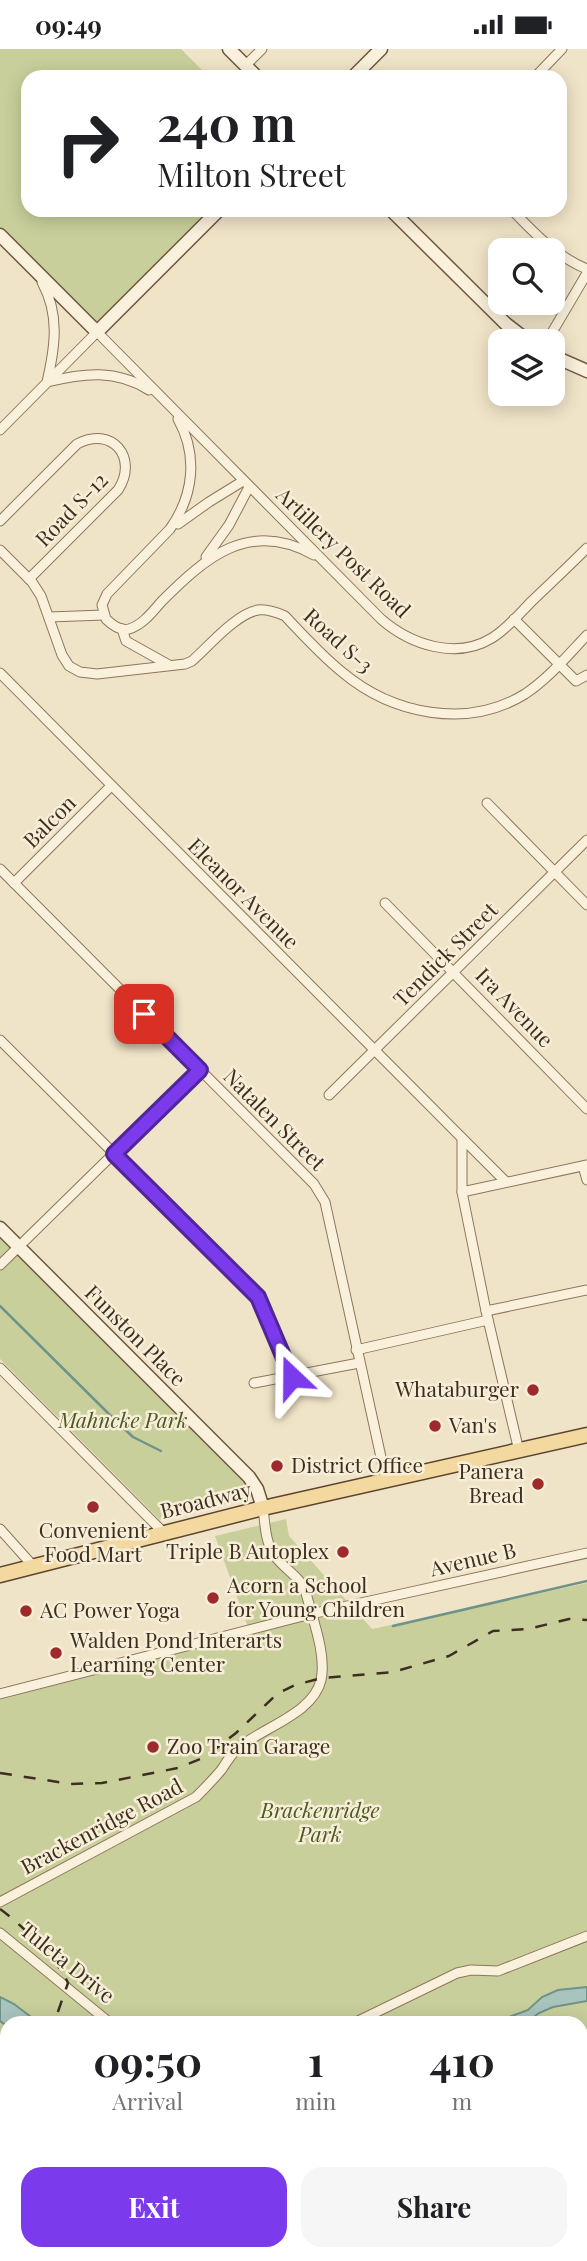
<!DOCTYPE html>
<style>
:root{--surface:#fff;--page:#f6f6f6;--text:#202124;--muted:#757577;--accent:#7c3aed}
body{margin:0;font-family:"Playfair Display",serif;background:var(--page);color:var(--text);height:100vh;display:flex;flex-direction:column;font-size:26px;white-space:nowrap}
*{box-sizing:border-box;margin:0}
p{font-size:23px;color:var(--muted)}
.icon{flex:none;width:38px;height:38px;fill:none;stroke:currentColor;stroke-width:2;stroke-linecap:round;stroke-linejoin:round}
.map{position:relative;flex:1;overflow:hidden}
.side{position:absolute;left:0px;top:1967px;width:588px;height:245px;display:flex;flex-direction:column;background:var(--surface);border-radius:21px 21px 0 0;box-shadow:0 4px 18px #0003}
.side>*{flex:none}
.guide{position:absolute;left:21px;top:21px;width:546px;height:147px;border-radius:21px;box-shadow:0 4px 18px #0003;background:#fff;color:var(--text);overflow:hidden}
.buttons{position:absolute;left:488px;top:189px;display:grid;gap:14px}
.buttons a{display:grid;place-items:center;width:77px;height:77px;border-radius:14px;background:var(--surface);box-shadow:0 4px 18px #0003;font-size:35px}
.pin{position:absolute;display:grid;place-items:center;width:60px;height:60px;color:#fff;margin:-30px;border-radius:14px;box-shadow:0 4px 10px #0006}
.me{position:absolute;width:77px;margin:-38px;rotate:337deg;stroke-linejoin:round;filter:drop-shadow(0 0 5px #0008)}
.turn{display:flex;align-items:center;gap:24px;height:147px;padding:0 21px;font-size:32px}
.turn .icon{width:91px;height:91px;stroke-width:2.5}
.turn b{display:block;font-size:49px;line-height:60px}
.eta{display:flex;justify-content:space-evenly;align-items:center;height:119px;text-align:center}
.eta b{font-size:42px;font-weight:700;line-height:49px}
.cta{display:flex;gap:14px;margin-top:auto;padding:14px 21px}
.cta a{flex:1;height:80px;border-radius:21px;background:var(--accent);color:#fff;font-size:28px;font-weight:700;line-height:80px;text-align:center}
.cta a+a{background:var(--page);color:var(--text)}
.status{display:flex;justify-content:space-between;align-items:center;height:49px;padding:0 35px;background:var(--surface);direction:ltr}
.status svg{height:19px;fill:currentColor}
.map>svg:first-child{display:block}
</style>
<div class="status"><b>09:49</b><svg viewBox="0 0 49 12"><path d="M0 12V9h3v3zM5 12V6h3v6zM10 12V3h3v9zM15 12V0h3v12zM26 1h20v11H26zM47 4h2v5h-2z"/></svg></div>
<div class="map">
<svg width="587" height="2212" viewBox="0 0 587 2212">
<rect width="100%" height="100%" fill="#f0e4c8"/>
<g fill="#c9cf9b" fill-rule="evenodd">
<path d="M0 0H181L209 28H28V161H209L98 272 91 270 0 179Z"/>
<path d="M0 1189 246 1434 252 1448 160 1471 0 1310Z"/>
<path d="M286 1470 289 1487 372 1580 587 1534V2212H0V1651L250 1584 215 1487ZM7 1974H581V2205H7Z"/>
</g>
<g fill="#a9c4bc" stroke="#6f938a" stroke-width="2">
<path d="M587 1938V1952L553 1958 539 1964 526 1974H493L528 1961 542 1948 558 1941Z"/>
<path d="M0 1948 14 1955 39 1974H7V1977L0 1972Z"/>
</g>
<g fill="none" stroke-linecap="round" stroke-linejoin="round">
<g stroke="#6f938a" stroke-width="2.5">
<path d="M0 1257 117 1373 133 1388 161 1402"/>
<path d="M393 1577 587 1532"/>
</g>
<defs>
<g id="street">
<path d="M245 17 262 0"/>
<path d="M535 28 562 0"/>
<path d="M512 161C534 184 557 208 587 220"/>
<path d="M42 233C60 266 55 298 47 333 84 324 116 320 149 341"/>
<path d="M547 292 587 224"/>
<path d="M178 370C198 406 194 446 170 480L107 545 102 556 106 570C112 576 120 582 129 580 143 576 153 562 162 552 206 508 249 470 314 506"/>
<path d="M0 381 97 283 381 570C411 596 456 611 492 589 507 580 519 565 532 552 550 535 569 517 587 499"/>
<path d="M0 472 77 395C112 376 139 409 118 441L29 530"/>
<path d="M178 475 209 453 243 432"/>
<path d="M0 501 32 533 41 547 62 606 69 617 80 623 97 625 185 615 192 612C209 597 236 565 258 561 267 560 276 563 285 567 303 586 321 606 342 623 392 665 467 681 525 645 548 630 568 606 587 586"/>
<path d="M206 508 229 476 249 438"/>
<path d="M49 568 104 566"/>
<path d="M514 570 576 632 587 626"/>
<path d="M122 580 126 592 169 616"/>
<path d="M0 624 462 1089V1143L486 1262 519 1402"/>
<path d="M487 754 587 856"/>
<path d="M0 820 314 1135 325 1153 386 1431"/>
<path d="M14 834 111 737"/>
<path d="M385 854 587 1060"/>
<path d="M0 991 258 1248 292 1328"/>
<path d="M329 1046 587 791"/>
<path d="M462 1089 506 1133"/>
<path d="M583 1117 587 1131"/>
<path d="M462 1143 587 1116"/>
<path d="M0 1216 199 1021"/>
<path d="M486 1262 587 1241"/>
<path d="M356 1301 488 1271"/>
<path d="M0 1319 164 1484"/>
<path d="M254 1334 359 1314"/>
<path d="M0 1480 34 1518"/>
<path d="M0 1645 311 1565 587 1504"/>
<path d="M0 1853 196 1748C205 1739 214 1730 222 1720 226 1714 230 1707 235 1702 259 1679 313 1666 321 1631 327 1605 311 1566 305 1540 298 1526 284 1520 275 1507 265 1494 265 1474 263 1459"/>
<path d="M0 1884 110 1974"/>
<path d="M354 1974 457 1924 471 1921 498 1922 587 1887"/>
<path d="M164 2205 181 2212"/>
</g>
<g id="secondary">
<path d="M229 0 257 28"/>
<path d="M353 28 381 0"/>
<path d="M391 161 506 275 528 292"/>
<path d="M0 186 97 283 219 161"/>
<path d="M553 307 587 322"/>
<path d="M0 1179 249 1428 257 1440 263 1459"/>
<path d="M251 2205 259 2212"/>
<path d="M226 2212 235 2205"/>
</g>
<path id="primary" d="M0 1526 263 1459 587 1386"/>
</defs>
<use href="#street" stroke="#8d765c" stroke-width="11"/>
<use href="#secondary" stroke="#6f573f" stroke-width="15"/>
<use href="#primary" stroke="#5b4430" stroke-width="17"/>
<use href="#street" stroke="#faf1dc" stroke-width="9"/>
<use href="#secondary" stroke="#faf1dc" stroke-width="12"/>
<use href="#primary" stroke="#f3d9a0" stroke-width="14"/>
<g stroke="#3d2e20" stroke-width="2.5" stroke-dasharray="12 12" stroke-linecap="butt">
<path d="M0 1724 71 1735 102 1734 178 1719 205 1708 236 1684 277 1645 295 1636 322 1629 393 1623 449 1607 493 1582 528 1580 569 1570 587 1571"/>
<path d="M0 1860C20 1874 59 1912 68 1934L54 1974"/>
<path d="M581 2013 587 2016"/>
</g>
</g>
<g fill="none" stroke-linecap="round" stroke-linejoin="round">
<defs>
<path id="route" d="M144 965 200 1021 114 1105 258 1248 292 1328"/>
</defs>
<use href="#route" stroke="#51269a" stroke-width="18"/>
<use href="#route" stroke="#7c3aed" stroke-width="12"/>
</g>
<g fill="#9e2a2b" stroke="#f7eed8" stroke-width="2.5">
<circle cx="533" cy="1341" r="7"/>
<circle cx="435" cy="1377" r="7"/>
<circle cx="277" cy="1417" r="7"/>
<circle cx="538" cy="1435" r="7"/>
<circle cx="93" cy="1458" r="7"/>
<circle cx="343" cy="1503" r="7"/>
<circle cx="213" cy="1549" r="7"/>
<circle cx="26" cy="1562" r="7"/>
<circle cx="56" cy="1604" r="7"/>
<circle cx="153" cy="1698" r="7"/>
</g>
<g text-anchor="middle" stroke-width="5" stroke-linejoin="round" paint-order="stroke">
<g font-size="21" fill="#3d2e20" stroke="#f7eed8">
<text transform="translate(72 461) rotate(-46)" y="7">Road S-12</text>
<text transform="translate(343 504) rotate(44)" y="7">Artillery Post Road</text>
<text transform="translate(338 592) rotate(42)" y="7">Road S-3</text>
<text transform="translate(50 773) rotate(-45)" y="7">Balcon</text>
<text transform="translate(243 845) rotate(45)" y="7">Eleanor Avenue</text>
<text transform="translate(446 906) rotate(-45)" y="7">Tendick Street</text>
<text transform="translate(514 959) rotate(46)" y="7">Ira Avenue</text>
<text transform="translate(274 1071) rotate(45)" y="7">Natalen Street</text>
<text transform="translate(135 1287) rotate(45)" y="7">Funston Place</text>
<text transform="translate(206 1452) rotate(-14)" y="7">Broadway</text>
<text transform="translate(473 1511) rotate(-13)" y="7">Avenue B</text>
<text transform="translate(102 1778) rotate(-28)" y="7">Brackenridge Road</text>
<text transform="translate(67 1914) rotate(39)" y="7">Tuleta Drive</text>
</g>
<g font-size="21" fill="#3d2e20" stroke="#f7eed8" text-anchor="start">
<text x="519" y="1348" text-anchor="end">Whataburger</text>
<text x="449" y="1384">Van's</text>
<text x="291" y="1424">District Office</text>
<text x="524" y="1430" text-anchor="end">Panera<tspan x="524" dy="24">Bread</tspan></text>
<text x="93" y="1489" text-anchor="middle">Convenient<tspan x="93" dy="24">Food Mart</tspan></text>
<text x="329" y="1510" text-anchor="end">Triple B Autoplex</text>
<text x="227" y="1544">Acorn a School<tspan x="227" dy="24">for Young Children</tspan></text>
<text x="40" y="1569">AC Power Yoga</text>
<text x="70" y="1599">Walden Pond Interarts<tspan x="70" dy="24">Learning Center</tspan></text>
<text x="167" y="1705">Zoo Train Garage</text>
</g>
<g font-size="21" font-style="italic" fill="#4d5a26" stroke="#f7eed8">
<text x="123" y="1379">Mahncke Park</text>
<text x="320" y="1769">Brackenridge<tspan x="320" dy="24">Park</tspan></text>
</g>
</g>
</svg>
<div class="buttons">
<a><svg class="icon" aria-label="search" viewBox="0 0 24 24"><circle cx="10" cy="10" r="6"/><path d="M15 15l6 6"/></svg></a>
<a><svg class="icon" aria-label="layers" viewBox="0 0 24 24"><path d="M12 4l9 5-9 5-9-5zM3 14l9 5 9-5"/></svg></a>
</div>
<div class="pin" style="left:144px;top:965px;background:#d93025"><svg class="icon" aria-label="arrive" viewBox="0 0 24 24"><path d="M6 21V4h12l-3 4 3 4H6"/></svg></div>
<svg class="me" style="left:292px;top:1328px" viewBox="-20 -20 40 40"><path d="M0-17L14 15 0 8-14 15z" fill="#7c3aed" stroke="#fff" stroke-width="4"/></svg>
<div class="guide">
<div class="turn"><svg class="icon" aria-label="right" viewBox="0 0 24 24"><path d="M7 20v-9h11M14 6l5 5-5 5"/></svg><div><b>240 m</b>Milton Street</div></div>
</div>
<section class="side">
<div class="eta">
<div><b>09:50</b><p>Arrival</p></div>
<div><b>1</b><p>min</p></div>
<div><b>410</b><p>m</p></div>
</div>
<div class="cta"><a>Exit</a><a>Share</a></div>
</section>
</div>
